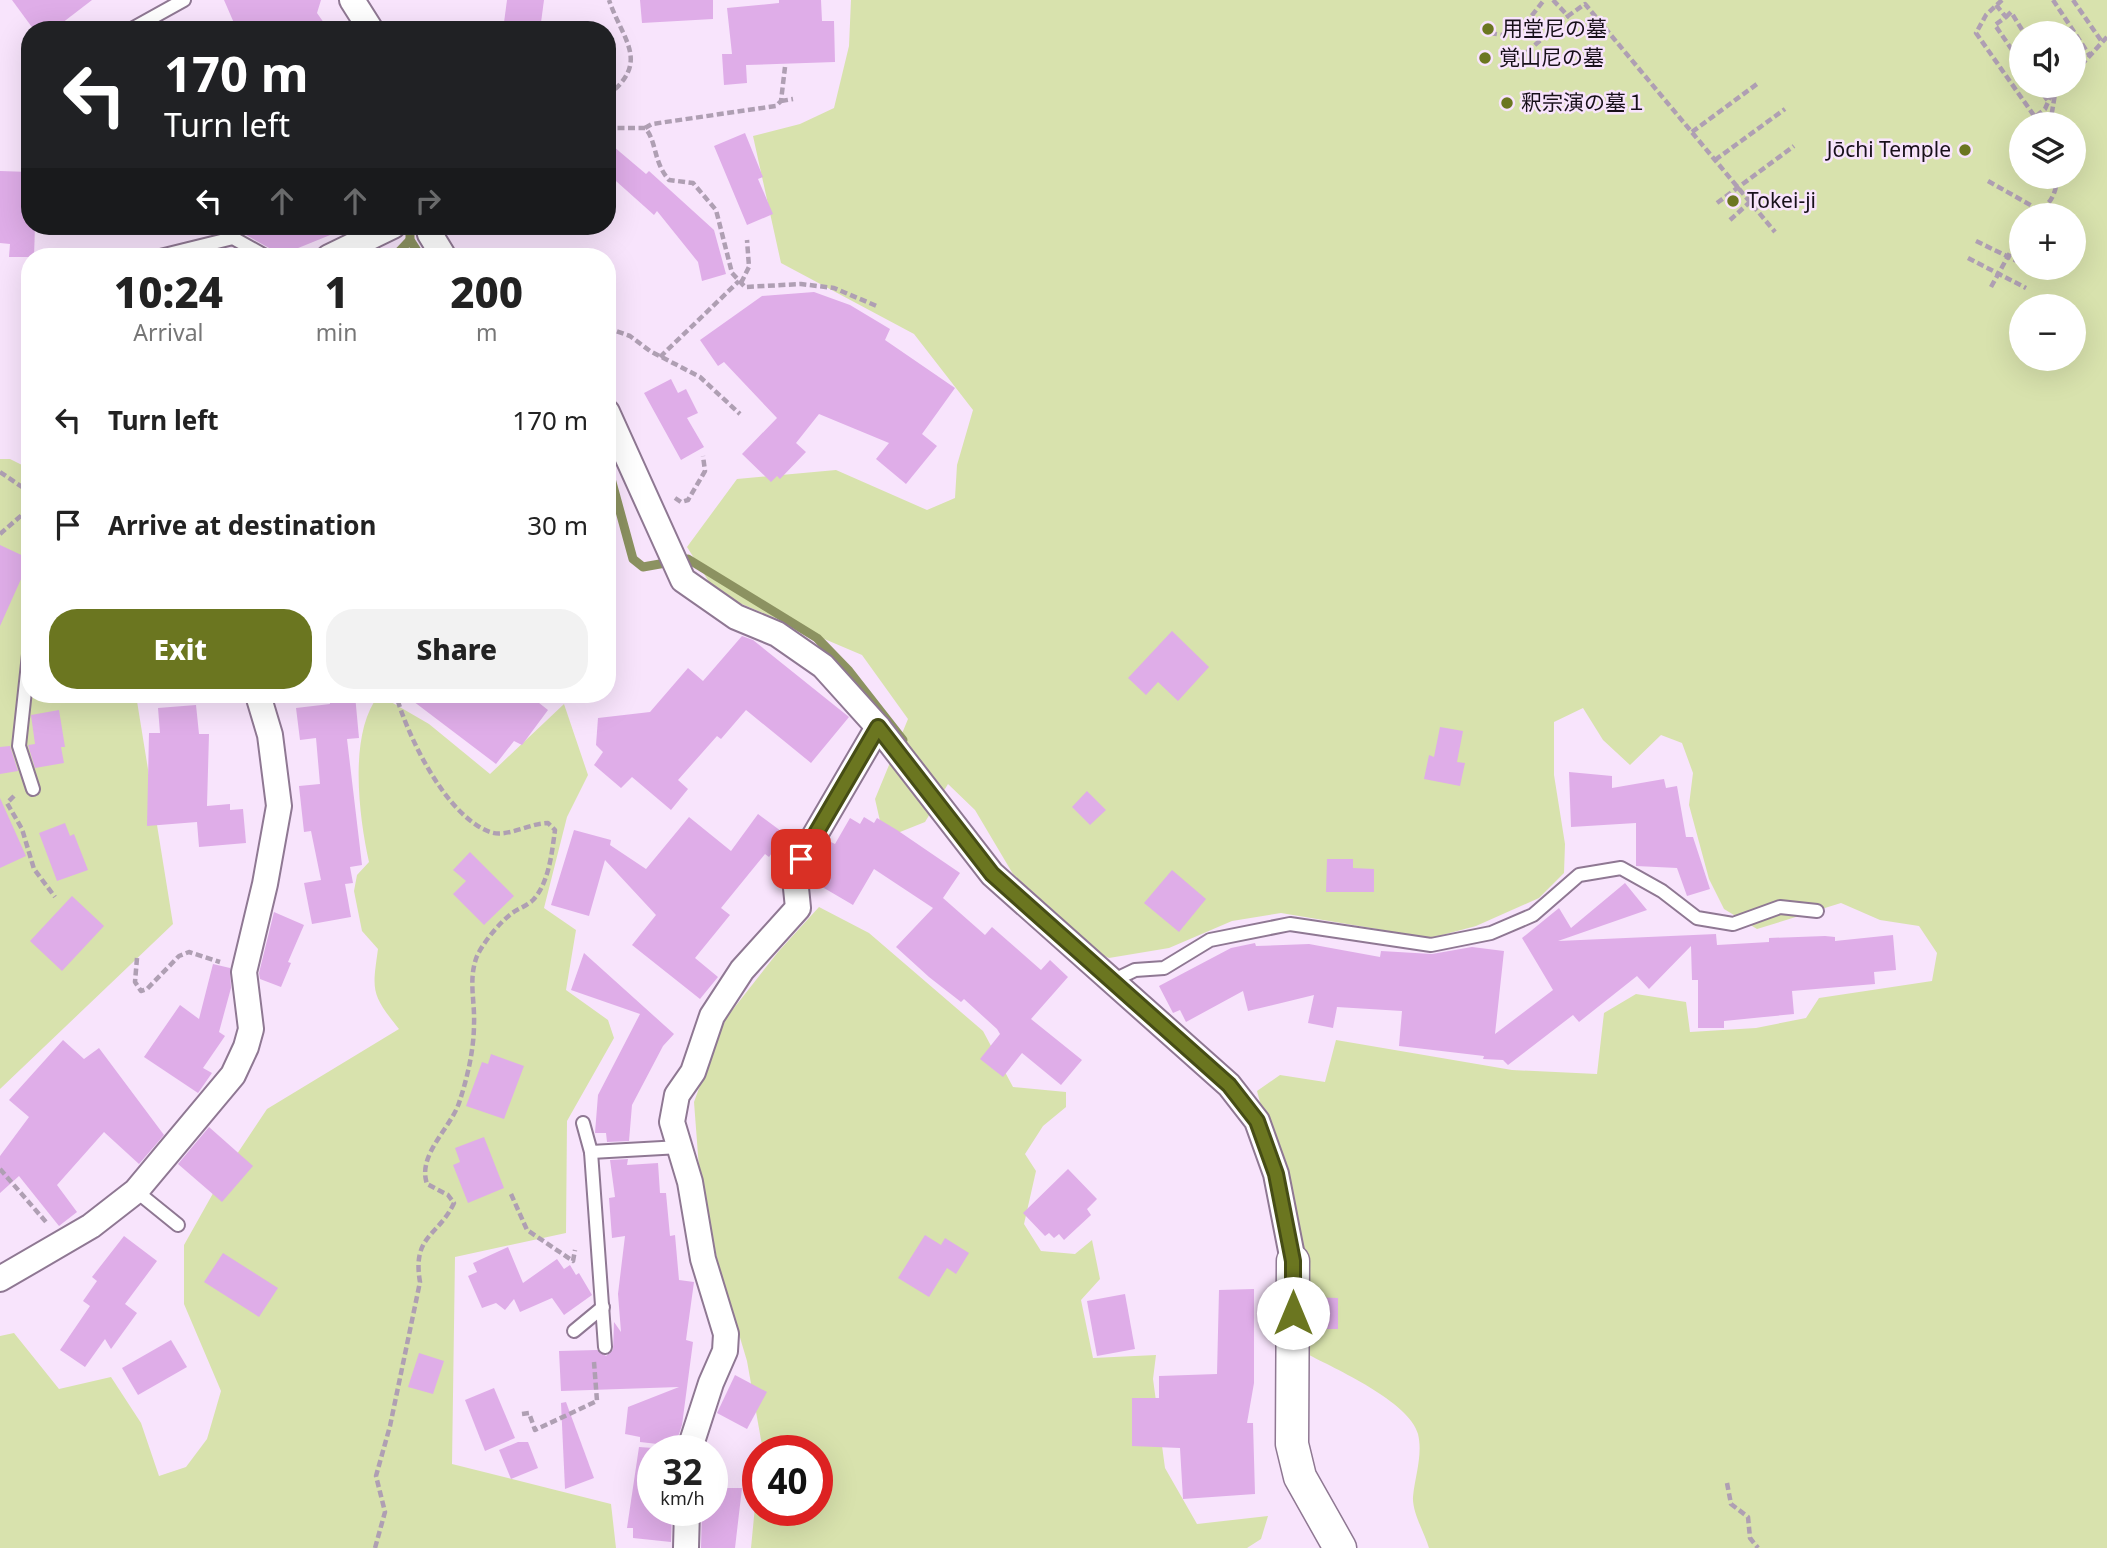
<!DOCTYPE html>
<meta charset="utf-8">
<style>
:root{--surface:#fff;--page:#f2f2f2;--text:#222;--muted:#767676;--accent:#6b7620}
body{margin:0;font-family:"Noto Sans","Noto Sans JP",sans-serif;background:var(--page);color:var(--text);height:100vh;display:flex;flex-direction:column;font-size:26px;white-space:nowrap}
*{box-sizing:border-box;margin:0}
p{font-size:23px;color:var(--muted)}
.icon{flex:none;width:38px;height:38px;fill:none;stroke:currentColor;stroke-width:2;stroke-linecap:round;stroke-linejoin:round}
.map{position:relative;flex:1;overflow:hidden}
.details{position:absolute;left:21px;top:248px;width:595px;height:455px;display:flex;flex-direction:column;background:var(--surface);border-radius:28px;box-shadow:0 7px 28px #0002}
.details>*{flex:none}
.guide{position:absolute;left:21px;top:21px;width:595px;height:214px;border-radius:28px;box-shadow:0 7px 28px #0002;background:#202124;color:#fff;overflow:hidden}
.tools{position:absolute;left:2009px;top:21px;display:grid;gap:14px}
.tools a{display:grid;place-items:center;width:77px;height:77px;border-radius:50%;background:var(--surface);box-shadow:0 7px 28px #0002;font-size:35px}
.speed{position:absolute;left:637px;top:1435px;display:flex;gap:14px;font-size:35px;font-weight:700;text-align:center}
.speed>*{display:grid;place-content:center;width:91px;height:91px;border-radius:50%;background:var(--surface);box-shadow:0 7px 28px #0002;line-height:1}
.speed small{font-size:18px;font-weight:400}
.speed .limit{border:10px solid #d22;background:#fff;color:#111}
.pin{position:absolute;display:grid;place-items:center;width:60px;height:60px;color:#fff;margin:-30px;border-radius:14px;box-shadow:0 4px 10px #0006}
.me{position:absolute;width:77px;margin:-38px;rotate:0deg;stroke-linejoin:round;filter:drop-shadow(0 0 5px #0008)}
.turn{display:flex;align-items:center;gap:24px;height:147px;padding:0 28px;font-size:32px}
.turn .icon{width:91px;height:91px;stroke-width:2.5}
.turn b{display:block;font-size:49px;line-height:60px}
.lanes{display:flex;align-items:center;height:66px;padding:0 28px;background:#0003;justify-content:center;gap:35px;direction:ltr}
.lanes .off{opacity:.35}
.eta{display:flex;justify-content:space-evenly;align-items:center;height:119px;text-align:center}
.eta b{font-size:42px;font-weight:800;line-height:49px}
.primary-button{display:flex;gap:14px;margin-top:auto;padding:14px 28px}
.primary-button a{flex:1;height:80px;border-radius:28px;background:var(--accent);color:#fff;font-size:28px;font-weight:800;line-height:80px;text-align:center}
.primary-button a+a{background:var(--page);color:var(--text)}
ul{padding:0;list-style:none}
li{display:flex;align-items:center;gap:21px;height:105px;padding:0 28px}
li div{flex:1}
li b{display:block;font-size:26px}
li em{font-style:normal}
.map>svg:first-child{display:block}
</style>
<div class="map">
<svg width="2107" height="1548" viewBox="0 0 2107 1548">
<rect width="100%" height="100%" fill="#f8e4fc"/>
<g fill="#d8e2ad" fill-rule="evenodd">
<path d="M851 0H2107V1548H1429C1425 1534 1412 1512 1413 1497 1415 1476 1423 1455 1418 1434 1410 1402 1334 1368 1307 1354 1308 1312 1316 1264 1294 1228L1257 1091 1280 1075 1325 1082 1336 1040 1512 1070 1597 1074 1604 1013 1636 994 1686 1002 1690 1032 1756 1028 1806 1018 1819 998 1932 981 1937 953 1919 926 1880 920 1841 903 1757 929 1724 909 1709 879 1689 805 1693 773 1682 743 1661 735 1630 765 1603 740 1583 708 1554 722V775L1565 844 1564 873 1539 898 1476 926 1431 938 1281 913 1232 921 1169 948 1109 958 1085 947 1061 917 1013 874 975 810 948 784 925 822 895 834 880 821 875 799 908 719 862 655 716 593 687 547 737 479 836 470 927 510 955 498 957 465 973 410 914 334 781 263 753 136 800 124 834 108 849 46ZM2021 33H2074V86H2021ZM2021 124H2074V177H2021ZM2021 215H2074V268H2021ZM2021 306H2074V359H2021Z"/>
<path d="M0 459H10L30 469V695H136L173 924 0 1089Z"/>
<path d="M379 695 429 724 490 774 564 704 588 775 567 817 544 908 576 930 566 990 608 1020 614 1038 567 1121 566 1233 455 1257 452 1464 611 1504 616 1548H0V1336L14 1333 59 1389 111 1377 141 1423 159 1476 186 1467 207 1439 221 1391 184 1304V1245L225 1172 267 1109 399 1029C371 994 372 992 378 949L362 931 354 891 357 875 369 862C359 817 348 733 379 695Z"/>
<path d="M819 907 869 933 983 1031 1013 1087 1066 1092V1107L1043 1126 1025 1154 1036 1171 1024 1224 1041 1251 1075 1254 1092 1240 1100 1279 1081 1300 1093 1358 1156 1355 1153 1379 1165 1468 1197 1524 1268 1516 1261 1539 1247 1548H751L758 1475V1510H817V1451H763L747 1361 718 1264 699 1168 694 1102 723 1022 778 952Z"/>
</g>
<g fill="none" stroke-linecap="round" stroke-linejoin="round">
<g stroke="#8c9261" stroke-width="9">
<path d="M410 226V240L421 257"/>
<path d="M394 257 410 240"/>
<path d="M607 464 633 559 643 567 688 559 817 638 849 671 903 740"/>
</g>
</g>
<g fill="#dfade8">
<path d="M12 0H92L53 30H34Z"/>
<path d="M224 0H321L317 13 329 30H237Z"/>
<path d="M507 0H544L540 30H503Z"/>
<path d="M640 0H713V19L642 23Z"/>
<path d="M779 0H821L822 21H834L835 62 746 65 747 83 724 85 722 54H732L727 8 779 3Z"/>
<path d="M745 133 763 177 758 179 773 214 747 225 714 146Z"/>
<path d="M607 141 646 174 649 171 714 230 726 274 702 281 698 262 657 211 654 215 607 173Z"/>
<path d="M0 171 30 172V226H35L34 257H9L10 244 0 243Z"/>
<path d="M210 226H350V227L276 257 271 249 237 230 213 234Z"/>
<path d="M814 292 850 305 890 329 885 340 955 388 922 434 937 446 906 484 876 459 889 443 819 414 796 443 806 452 780 479 777 476 771 482 742 454 777 418 724 362 718 366 700 340 762 296Z"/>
<path d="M671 379 678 393 686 389 698 413 687 418 704 447 681 460 644 393Z"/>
<path d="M0 545 30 559 0 626Z"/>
<path d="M1172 631 1209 667 1178 701 1158 682 1146 695 1128 678Z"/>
<path d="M742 636 753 640 849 717 811 763 746 710 721 739 717 736 678 780 688 789 671 810 632 777 621 788 594 765 603 752 596 745 598 718 650 712 688 668 703 681Z"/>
<path d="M329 695H355L359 738 347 739 362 865 350 867 353 883 345 884 351 917 312 924 304 883 321 880 311 831 304 832 299 786 320 784 316 738 300 740 296 708 330 704Z"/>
<path d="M405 695H529L548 710 522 745 514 741 496 764Z"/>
<path d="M196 705 199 734H209L207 806 230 804V810L243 809 246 843 199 847 197 822 147 826 149 733H160L158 708Z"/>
<path d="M59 710 65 747H61L64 763 35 768 28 745 35 744 31 715Z"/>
<path d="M1440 727 1463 731 1457 762 1465 763 1460 786 1424 779 1429 755 1434 757Z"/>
<path d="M10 746 18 771 0 774V747Z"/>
<path d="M1569 772 1612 776V788L1664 779 1666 788 1677 786 1686 837H1693L1710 889 1687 896 1677 868 1636 866V823L1571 827Z"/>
<path d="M1087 791 1106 810 1090 825 1072 807Z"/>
<path d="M0 798 26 856 0 868Z"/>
<path d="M758 814 785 834 769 857 765 854 721 908 730 915 695 958 718 977 700 999 632 945 656 915 605 860 589 916 551 905 574 830 611 840 610 845 646 869 689 817 731 851Z"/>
<path d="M864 817 874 823 877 818 897 830 960 873 943 898 985 935 992 927 1041 970 1050 960 1068 977 1031 1019 1082 1060 1061 1085 1022 1053 1003 1077 980 1059 1000 1034 997 1029 964 999 961 1002 929 977 896 947 933 908 874 869 853 905 812 881 821 865 816 862 829 841 835 844 850 818 860 824Z"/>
<path d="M65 823 70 836 74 834 88 870 57 881 39 833Z"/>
<path d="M470 852 514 896 484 925 453 894 466 881 453 870Z"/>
<path d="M1327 859H1353V868L1374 869V892H1326Z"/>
<path d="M1172 870 1206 899 1179 932 1144 903Z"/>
<path d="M1625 883 1647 910 1558 941 1716 934 1717 945 1769 942V938L1825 936 1835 937V941L1893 935 1896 970 1874 972 1875 984 1792 991 1794 1014 1724 1021V1028H1698V980H1692L1691 946 1649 989 1637 976 1579 1022 1573 1015 1508 1065 1503 1060 1483 1059 1484 1056 1399 1046 1402 1011 1337 1007 1333 1028 1308 1023 1314 995 1248 1011 1243 991 1186 1022 1180 1010 1173 1013 1159 986 1231 948 1255 943 1256 946 1309 944 1380 957 1381 951 1432 954 1472 947 1504 951 1495 1034 1553 990 1522 938 1559 908 1571 928Z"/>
<path d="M72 896 104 926 62 971 30 941Z"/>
<path d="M274 912 304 925 288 962 291 963 281 987 260 979 259 973Z"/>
<path d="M584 953 674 1034 663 1046 632 1105 629 1141 607 1142 606 1133H595L598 1095 640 1014 571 990Z"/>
<path d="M213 964 230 968 231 988 219 1032 225 1036 203 1068 212 1073 198 1093 144 1057 180 1005 199 1019Z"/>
<path d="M63 1040 84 1059 99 1048 164 1135 139 1164 104 1132 57 1185 77 1212 59 1226 19 1176 0 1193V1156L29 1117 9 1100Z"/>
<path d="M491 1054 524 1066 504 1119 466 1106 482 1062 488 1064Z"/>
<path d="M209 1127 253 1166 222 1202 178 1164Z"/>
<path d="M484 1137 504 1188 468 1203 453 1165 460 1162 455 1148Z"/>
<path d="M628 1159 627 1165 658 1163 660 1193H666L670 1236 675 1235 679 1280 694 1282 686 1340 693 1342 682 1425 675 1446 640 1442V1437L625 1434 628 1407 679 1387 561 1391 559 1351 597 1350 606 1356 613 1350 614 1322 621 1332 618 1294 625 1236 612 1238 609 1198 615 1197 610 1160Z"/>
<path d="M1068 1169 1097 1199 1087 1209 1091 1215 1064 1240 1059 1234 1054 1238 1049 1233 1045 1236 1023 1213Z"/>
<path d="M925 1235 941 1245 945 1238 969 1253 956 1274 947 1268 929 1297 898 1278Z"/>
<path d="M124 1236 157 1261 125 1304 137 1313 111 1349 105 1339 85 1367 60 1350 90 1306 83 1301 97 1281 92 1277Z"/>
<path d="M508 1247 523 1283 557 1259 564 1269 570 1265 576 1275 579 1273 592 1295 564 1315 552 1298 520 1312 514 1299 505 1310 496 1303 482 1308 468 1276 477 1272 473 1263Z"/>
<path d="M223 1253 278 1288 259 1317 204 1282Z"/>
<path d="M1254 1289V1383L1247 1423H1253L1255 1494 1183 1499 1180 1448 1132 1446V1398H1159V1376L1217 1374 1219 1290Z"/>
<path d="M1125 1294 1135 1349 1097 1356 1087 1301Z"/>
<path d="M1311 1297 1338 1298V1329H1311Z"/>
<path d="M171 1340 187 1367 138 1395 122 1368Z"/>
<path d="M419 1353 444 1361 433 1394 408 1387Z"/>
<path d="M735 1375 767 1392 747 1429 717 1413Z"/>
<path d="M494 1388 515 1438 485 1451 465 1400Z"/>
<path d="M566 1402 594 1478 565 1489 561 1403Z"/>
<path d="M518 1442H528L538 1468 511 1479 499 1450Z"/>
<path d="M639 1447 653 1448V1510H672L671 1542 633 1538V1528H627Z"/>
<path d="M712 1488H742L735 1548H701L702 1510H712Z"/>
</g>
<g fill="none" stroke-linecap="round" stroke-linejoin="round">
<defs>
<g id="service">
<path d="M130 30 184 0"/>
<path d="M156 257 233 238 267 257"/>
<path d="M30 645 19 746 33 789"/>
<path d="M1112 981 1135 970 1164 968 1210 940 1290 924 1431 945 1491 933 1533 915 1579 875 1621 868 1662 891 1697 918 1733 924 1780 907 1817 911"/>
<path d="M583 1123 591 1152 605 1347"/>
<path d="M591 1152 680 1147"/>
<path d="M136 1191 178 1225"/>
<path d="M574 1331 603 1307"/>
</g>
<g id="minor">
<path d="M352 0 371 30"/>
<path d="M428 226 430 234 444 257"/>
<path d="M329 257 393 226"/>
<path d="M607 412 683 580 736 617 777 634 823 666 878 727 992 874 1229 1085 1257 1121 1276 1174 1293 1261"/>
<path d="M0 1279 91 1226 136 1191 233 1075 246 1047 251 1029 244 972 265 884 279 806 270 735 258 695"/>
<path d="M689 1451 711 1383 725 1351 726 1334 703 1259 690 1182 672 1122 677 1095 693 1072 712 1016 742 970 798 908 796 888 801 859 878 727"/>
<path d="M686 1548 687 1510"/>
</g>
<path id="tertiary" d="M1293 1261 1292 1444 1300 1477 1340 1548"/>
</defs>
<use href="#service" stroke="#8f7893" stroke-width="16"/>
<use href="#minor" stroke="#8f7893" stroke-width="28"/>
<use href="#tertiary" stroke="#8f7893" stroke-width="35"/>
<g stroke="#af9fb3" stroke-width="4.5" stroke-dasharray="7 3.5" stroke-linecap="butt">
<path d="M1553 0 1568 16 1585 4 1775 232"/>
<path d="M2002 0 1986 15 1976 33 2035 117 2045 109 2055 86"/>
<path d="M2053 0 2090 56"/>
<path d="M2073 0 2102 42"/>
<path d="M1996 5 2006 17 1995 25 2021 63"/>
<path d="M2006 17 2011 12 2024 33"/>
<path d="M2045 26 2050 33"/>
<path d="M1490 33 1515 37 1544 0"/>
<path d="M1519 59 1568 16"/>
<path d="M2074 73 2107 37"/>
<path d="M2037 86 2048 101"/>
<path d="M607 96C651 62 623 41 609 0"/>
<path d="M781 101 793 99"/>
<path d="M2050 124 2055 94 2062 86"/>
<path d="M607 128H645C657 141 653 162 669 180L693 183 716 210 732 273 745 287 801 284 834 288 879 307"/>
<path d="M645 128 652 124 776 106 781 101 785 67"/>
<path d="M1692 132 1757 84"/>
<path d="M1715 160 1785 109"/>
<path d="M1988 181 2041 211"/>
<path d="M1717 203 1794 146"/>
<path d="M2032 215C2049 206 2056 197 2057 177"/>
<path d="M1730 220 1750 202"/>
<path d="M1976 241 2021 263"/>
<path d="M1968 258 2026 288"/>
<path d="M2031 268 2039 272"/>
<path d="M741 283 749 267 747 240"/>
<path d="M1991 287 2021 233"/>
<path d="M607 328 630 336 650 351 700 377 740 414"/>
<path d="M607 339 613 350 607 355"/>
<path d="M660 357 739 281"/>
<path d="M0 472 28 491"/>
<path d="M675 498 681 502 688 500 705 471 703 456"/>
<path d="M0 534 23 514 28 491"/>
<path d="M14 796 7 803 22 829 34 869 55 897"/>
<path d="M137 958 135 982 141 991 147 989 179 956 189 952 220 962"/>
<path d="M0 1169 46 1222"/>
<path d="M511 1194 527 1230 573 1261 575 1250"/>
<path d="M522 1414 529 1413 535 1430 597 1401 594 1362"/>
<path d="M1727 1483 1731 1504 1748 1517 1750 1538 1758 1548"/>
<path d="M375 1548 385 1512 376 1476 390 1426 420 1282C412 1235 438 1237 454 1203L448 1195 427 1184C417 1155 450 1129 459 1103 467 1079 474 1050 474 1024 475 1001 468 979 477 956 483 943 499 923 511 914 517 909 527 906 533 900 549 883 552 852 555 830L548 823C530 823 507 838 490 832 446 816 408 737 396 695"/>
</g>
<use href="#service" stroke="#fff" stroke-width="12"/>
<use href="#minor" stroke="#fff" stroke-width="24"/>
<use href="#tertiary" stroke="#fff" stroke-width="32"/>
</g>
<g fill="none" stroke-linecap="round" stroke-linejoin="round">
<defs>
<path id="route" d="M801 859 878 727 992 874 1229 1085 1257 1121 1276 1174 1293 1261V1313"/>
</defs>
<use href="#route" stroke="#464d15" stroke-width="18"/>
<use href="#route" stroke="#6b7620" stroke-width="12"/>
</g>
<g fill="#6b7620" stroke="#f8e4fc" stroke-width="2.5">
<circle cx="1488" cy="29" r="7"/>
<circle cx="1485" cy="58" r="7"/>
<circle cx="1507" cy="103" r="7"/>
<circle cx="1965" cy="150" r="7"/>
<circle cx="1733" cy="201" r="7"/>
</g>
<g text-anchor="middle" stroke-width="5" stroke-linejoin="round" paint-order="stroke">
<g font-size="21" fill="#18101a" stroke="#f8e4fc" text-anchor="start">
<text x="1502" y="36">用堂尼の墓</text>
<text x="1499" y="65">覚山尼の墓</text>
<text x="1521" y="110">釈宗演の墓１</text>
<text x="1951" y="157" text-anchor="end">Jōchi Temple</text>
<text x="1747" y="208">Tokei-ji</text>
</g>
</g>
</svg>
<div class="tools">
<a><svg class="icon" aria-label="sound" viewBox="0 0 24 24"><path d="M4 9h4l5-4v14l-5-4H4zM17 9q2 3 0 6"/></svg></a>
<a><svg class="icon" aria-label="layers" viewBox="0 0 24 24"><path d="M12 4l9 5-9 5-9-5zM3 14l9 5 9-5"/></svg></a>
<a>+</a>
<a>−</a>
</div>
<div class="speed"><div>32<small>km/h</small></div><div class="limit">40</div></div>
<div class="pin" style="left:801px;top:859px;background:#d93025"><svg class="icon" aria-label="arrive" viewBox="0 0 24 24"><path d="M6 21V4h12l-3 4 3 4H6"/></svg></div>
<svg class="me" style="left:1293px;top:1313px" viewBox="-20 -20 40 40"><circle r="19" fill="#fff"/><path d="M0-13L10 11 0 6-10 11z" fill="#6b7620"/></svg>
<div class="guide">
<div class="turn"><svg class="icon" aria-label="left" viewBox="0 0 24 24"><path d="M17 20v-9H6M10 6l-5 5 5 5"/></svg><div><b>170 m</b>Turn left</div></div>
<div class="lanes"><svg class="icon" aria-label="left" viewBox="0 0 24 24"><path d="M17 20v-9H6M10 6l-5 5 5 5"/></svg><svg class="icon off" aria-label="ahead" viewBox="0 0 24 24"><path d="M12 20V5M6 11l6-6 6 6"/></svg><svg class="icon off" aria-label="ahead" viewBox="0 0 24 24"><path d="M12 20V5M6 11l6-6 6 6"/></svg><svg class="icon off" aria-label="right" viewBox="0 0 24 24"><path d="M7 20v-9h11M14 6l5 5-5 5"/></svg></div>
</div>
<section class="details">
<div class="eta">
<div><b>10:24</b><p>Arrival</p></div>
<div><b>1</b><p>min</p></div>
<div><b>200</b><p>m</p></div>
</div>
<ul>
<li><svg class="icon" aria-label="left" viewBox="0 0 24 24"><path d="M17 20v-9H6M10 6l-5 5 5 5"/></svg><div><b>Turn left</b></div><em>170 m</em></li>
<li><svg class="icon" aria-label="arrive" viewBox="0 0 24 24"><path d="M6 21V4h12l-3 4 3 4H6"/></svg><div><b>Arrive at destination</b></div><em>30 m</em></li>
</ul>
<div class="primary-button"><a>Exit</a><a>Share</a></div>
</section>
</div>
